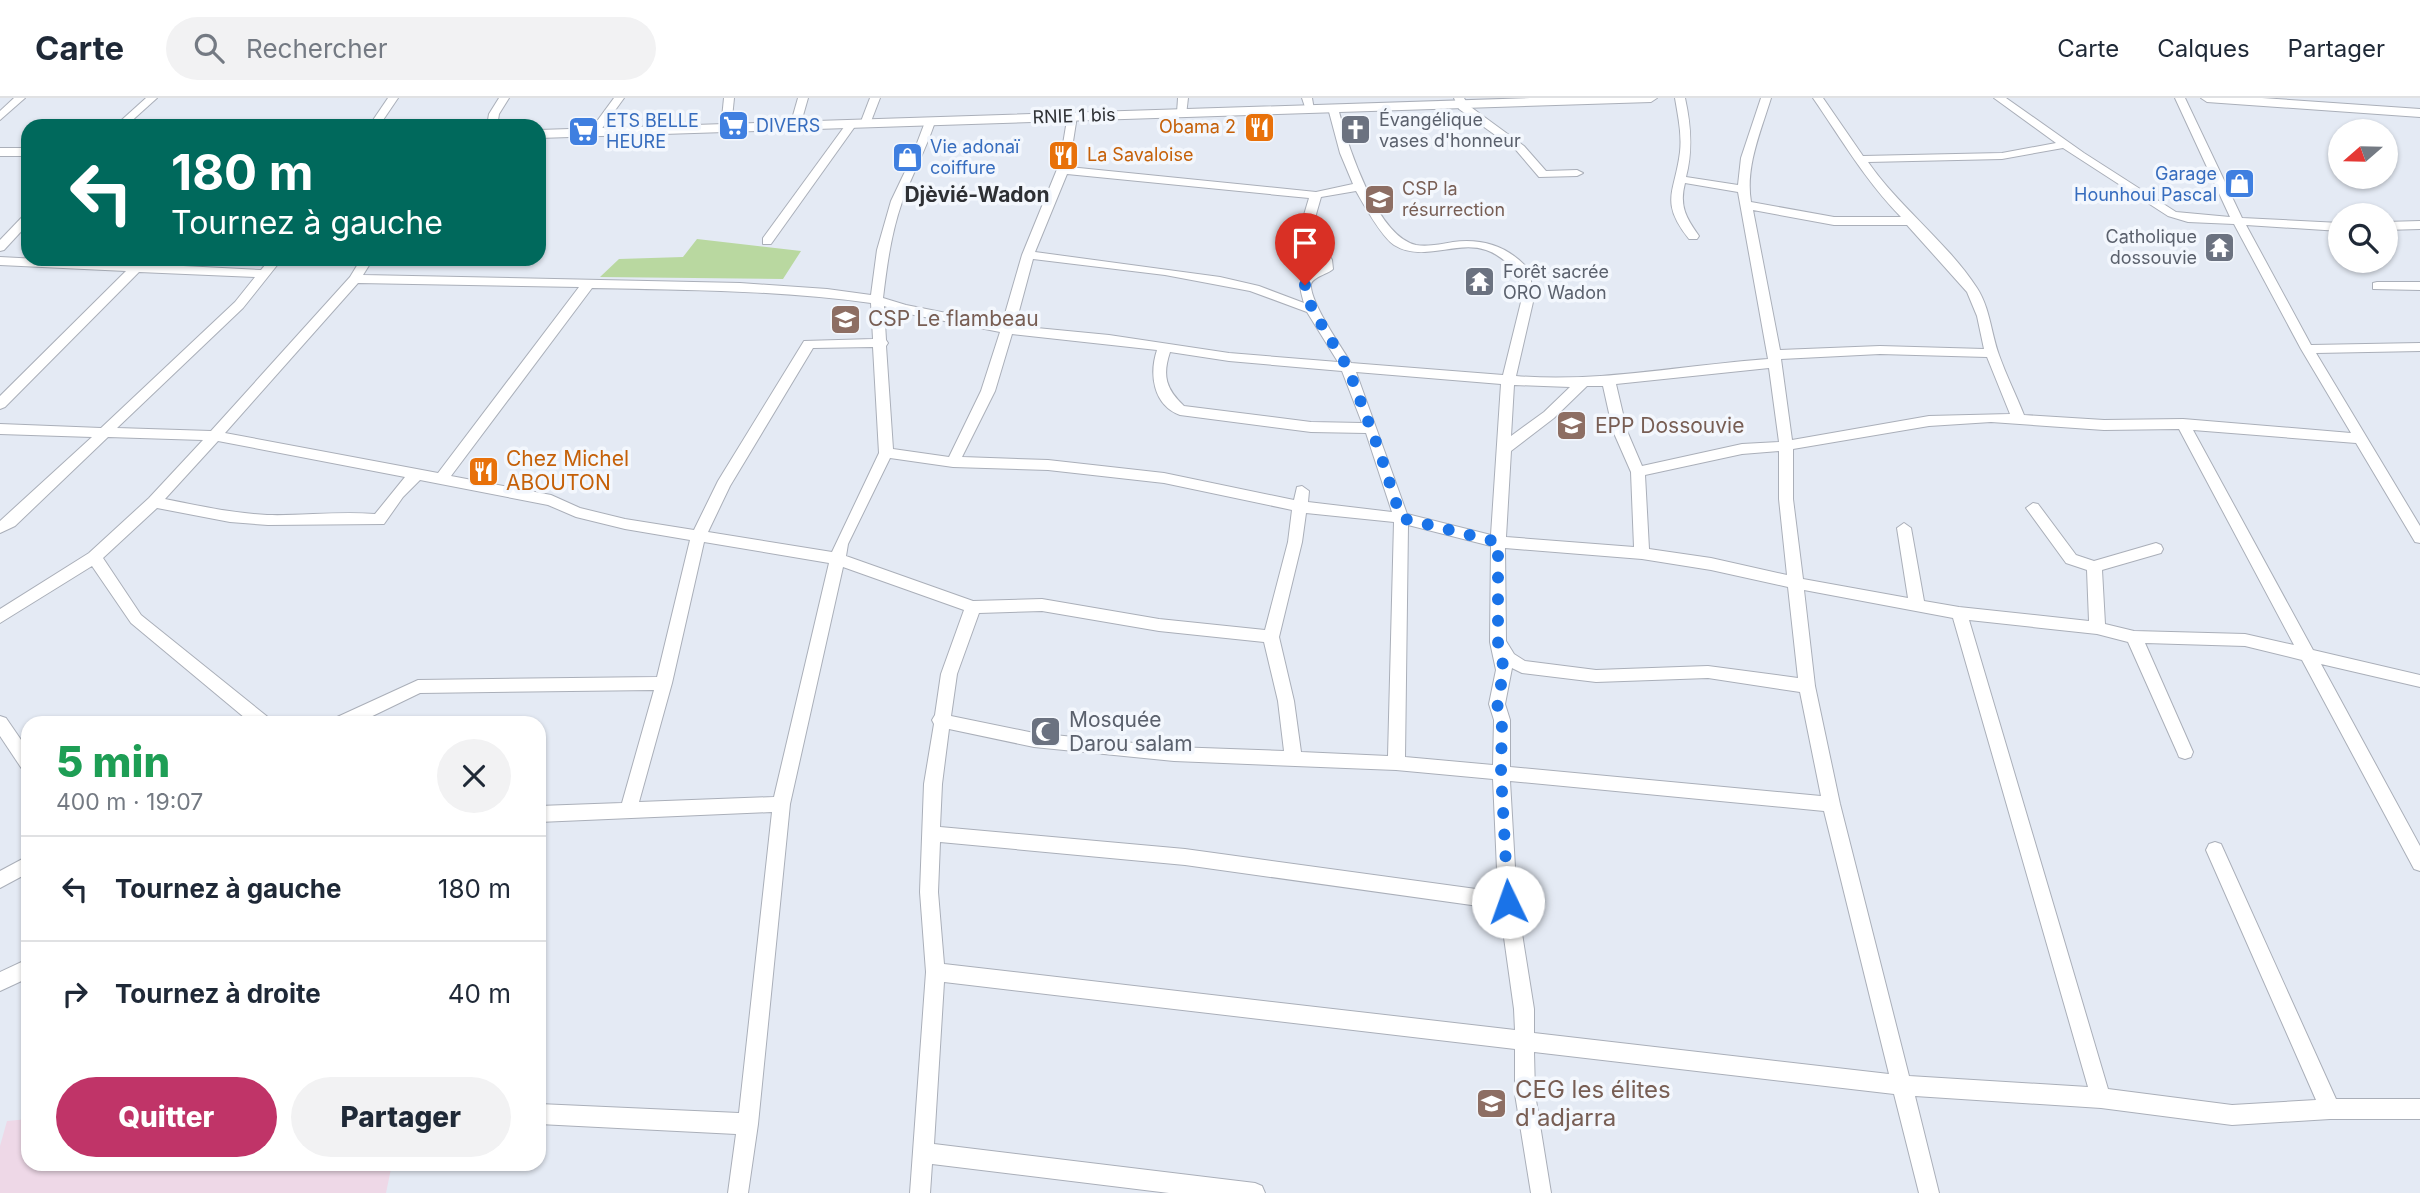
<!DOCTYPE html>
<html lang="fr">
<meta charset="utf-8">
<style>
:root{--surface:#fff;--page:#f2f2f3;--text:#1f2937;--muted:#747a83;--line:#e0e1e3;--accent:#c03468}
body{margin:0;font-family:Inter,sans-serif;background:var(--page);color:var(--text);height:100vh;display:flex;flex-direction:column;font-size:26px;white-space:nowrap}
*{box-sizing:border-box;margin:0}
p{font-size:23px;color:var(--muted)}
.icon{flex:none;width:38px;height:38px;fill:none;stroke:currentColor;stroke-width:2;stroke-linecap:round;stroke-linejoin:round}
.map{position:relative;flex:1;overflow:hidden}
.panel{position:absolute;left:21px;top:618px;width:525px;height:455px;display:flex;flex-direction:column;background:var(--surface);border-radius:21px;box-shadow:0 2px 5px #0004}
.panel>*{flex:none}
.hud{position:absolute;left:21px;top:21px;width:525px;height:147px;border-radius:21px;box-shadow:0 2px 5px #0004;background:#00695c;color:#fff;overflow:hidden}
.needle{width:46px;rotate:250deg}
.controls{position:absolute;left:2328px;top:21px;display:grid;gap:14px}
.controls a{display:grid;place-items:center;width:70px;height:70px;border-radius:50%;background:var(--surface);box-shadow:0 2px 5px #0004;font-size:35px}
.pin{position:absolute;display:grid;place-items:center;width:60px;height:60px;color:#fff;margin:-72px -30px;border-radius:50% 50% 50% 0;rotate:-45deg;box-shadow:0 0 7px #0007}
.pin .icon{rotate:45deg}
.me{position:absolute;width:77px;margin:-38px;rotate:357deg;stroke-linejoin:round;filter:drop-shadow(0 0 5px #0008)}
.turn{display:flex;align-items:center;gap:24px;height:147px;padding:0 35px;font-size:32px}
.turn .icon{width:91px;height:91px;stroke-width:2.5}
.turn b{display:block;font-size:49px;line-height:60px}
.round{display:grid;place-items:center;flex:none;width:74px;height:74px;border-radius:37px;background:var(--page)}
.summary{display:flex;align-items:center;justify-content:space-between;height:119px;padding:0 35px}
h1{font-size:42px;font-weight:800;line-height:52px;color:#1e9e55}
.action{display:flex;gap:14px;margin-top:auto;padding:14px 35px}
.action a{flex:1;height:80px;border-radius:42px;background:var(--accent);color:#fff;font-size:28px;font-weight:800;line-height:80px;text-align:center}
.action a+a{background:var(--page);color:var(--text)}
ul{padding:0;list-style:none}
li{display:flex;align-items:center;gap:21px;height:105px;padding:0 35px;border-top:2px solid var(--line)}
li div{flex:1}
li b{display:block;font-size:26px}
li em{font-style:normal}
header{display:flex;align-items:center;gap:42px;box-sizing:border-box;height:98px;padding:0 35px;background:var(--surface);border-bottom:2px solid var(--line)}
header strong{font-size:33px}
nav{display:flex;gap:38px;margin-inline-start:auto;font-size:24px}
.search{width:490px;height:63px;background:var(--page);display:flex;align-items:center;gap:18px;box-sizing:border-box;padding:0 24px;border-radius:38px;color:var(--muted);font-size:26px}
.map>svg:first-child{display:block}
</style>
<header>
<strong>Carte</strong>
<div class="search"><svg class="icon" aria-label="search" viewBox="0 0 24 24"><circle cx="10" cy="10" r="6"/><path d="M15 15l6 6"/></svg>Rechercher</div>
<nav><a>Carte</a><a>Calques</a><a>Partager</a></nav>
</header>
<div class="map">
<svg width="2420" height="1095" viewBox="0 0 2420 1095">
<rect width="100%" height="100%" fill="#e4eaf4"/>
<path fill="#eed8e7" d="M28 1021V1066H392L386 1095H0V1048L7 1023Z"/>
<path fill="#b9d8a0" d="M697 141 801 153 783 181 600 179 619 161 683 159Z"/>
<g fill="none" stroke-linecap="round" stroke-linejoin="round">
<defs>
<g id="minor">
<path d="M14 0H25L0 22V13Z"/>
<path d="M146 0H157L126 28H115Z"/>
<path d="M388 0H398L379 28H369Z"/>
<path d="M499 0H509L499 16 497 28H487L489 16Z"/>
<path d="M614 0H624L598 36H590L589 34Z"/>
<path d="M724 0H734L731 30 726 33 721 30Z"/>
<path d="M798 0H808L800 28 795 31 790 28Z"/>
<path d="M870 0H880L870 26 865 29 860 26Z"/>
<path d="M1178 0H1188L1186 17 1177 15Z"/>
<path d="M1302 0H1312L1314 12H1306Z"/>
<path d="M1454 0H1464L1468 7 1524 48 1546 73 1577 72 1583 75 1577 78 1539 79 1516 52 1459 11Z"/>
<path d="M1675 0H1685C1691 27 1693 52 1686 79L1738 87 1741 60 1761 0H1771C1761 33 1745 69 1751 104L1834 119H1901C1865 82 1842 42 1813 0H1823L1863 58 2002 55 2056 45 1994 0H2006L2084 55 2176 114 2230 119 2175 0H2185L2242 120 2340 125V133L2246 127 2311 247 2420 245V253L2316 255 2420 428V445L2415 444 2356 345 2193 332 2313 552 2420 577V589L2321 566 2420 748V773L2414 771 2302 562 2245 548 2145 545 2193 654 2191 659 2185 661 2179 659 2177 654 2128 544 2097 536 1969 522 2108 991 2232 1007 2316 1002 2206 752 2209 746 2215 744 2221 746 2336 1001H2420V1021H2330L2232 1027 2101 1010 1915 998 1939 1095H1919L1894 996 1534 954 1535 996 1551 1095H1531L1515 996V951L944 884 934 1046 1255 1085 1262 1088 1265 1095H1169L932 1066 930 1095H910L926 874 920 794 924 686 934 626 932 622 935 617 941 576 964 512 843 469 790 706 758 1026 748 1095H728L736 1036 539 1026V1006L739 1015 772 714 539 724V708L622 705 654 592 420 595 358 625H333L335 620 418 582 657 579 690 442 625 431 576 419 548 407 420 382 403 399 384 426 268 427 230 424 157 410 103 460 141 517 269 620 271 625H251L131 525 92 468 0 525V511L89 455 149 400 203 342 108 339 15 428 0 435V423L92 339 0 336V326L101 330 235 204 255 179 139 174 5 309 0 311V298L126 173 0 167V159L133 166 139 163 145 166 261 172 270 161H282L243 210 117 330 211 333 350 179 361 161H373L363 177 740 185 827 191 871 197 877 152 891 103 911 61 925 24 930 21 935 24C926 51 912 77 902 104 891 136 887 167 883 200L906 207 1002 226 1022 157 1060 64 1068 16 1077 18 1069 69 1316 94 1353 86 1340 55 1328 10 1333 7 1338 10C1347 45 1376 138 1416 147 1428 149 1441 146 1453 144 1483 140 1510 149 1530 173L1533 204 1516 278C1600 285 1684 267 1768 261L1738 94 1685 85C1679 108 1686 120 1699 138L1697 141H1689C1659 103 1675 95 1680 54 1682 36 1678 18 1675 0ZM2063 50 2168 118 2188 124 2234 126 2301 251 2351 335 2183 321 2104 322 2024 317C2016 297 2006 277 1999 257 1991 235 1990 210 1977 190 1947 144 1900 110 1868 64L2002 61ZM1067 76 1309 100 1301 127 1320 162 1321 169C1299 180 1297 181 1304 205L1259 188 1220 179 1035 154ZM1356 93C1364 107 1381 138 1394 147 1423 165 1456 142 1486 152 1499 156 1508 166 1518 174L1521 204 1503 277 1351 265C1342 250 1309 203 1311 186 1313 179 1328 176 1333 171L1332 162 1313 127 1321 99ZM1753 112 1834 127H1907L1967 194 1977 218 1984 251 1880 248 1780 252ZM1033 161 1165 177 1250 193 1307 214 1338 264 1229 255 1109 237 1015 228ZM358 185 579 189 438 375 225 335ZM592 190C685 192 778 192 871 205L873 241 804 243 718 383 694 432 625 421 580 410 551 397 451 378ZM884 208 904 215 1000 234 981 293 949 359 893 351 886 248 888 245 886 242ZM1012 236 1157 252C1149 276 1153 307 1180 317L1311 334 1366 335 1392 414 1308 404 1309 393 1302 388 1297 389 1294 402 1164 375 1048 362 962 359 995 293ZM873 249 879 355 832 454 708 434 730 388 813 250ZM1170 254 1229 263 1342 273 1362 325 1311 324 1184 308C1166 291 1162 278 1170 254ZM1880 256 1987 259 2010 316 1929 318 1792 342 1781 261ZM1769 270 1779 344 1742 346 1642 368 1627 333 1616 286ZM1356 274 1501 286 1491 437 1407 416ZM1514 287 1570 289 1544 314 1511 338ZM1587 288H1603L1613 333 1631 374 1634 449 1506 439 1511 353 1554 320ZM1991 324 2104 332 2179 331 2294 547 2245 536 2134 533 2105 526 2102 472 2161 455 2163 451 2161 447 2156 445 2094 463 2076 457 2038 406 2033 405 2026 410 2066 465 2087 472 2089 523 1959 509 1924 503 1911 430 1904 425 1897 430 1908 500 1803 481 1793 401V351L1929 328ZM218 343 405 379 375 416C339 413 303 418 267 417 232 415 199 408 165 401ZM1779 353V401L1787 477 1711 460 1649 451 1645 377 1742 356ZM890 360 953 369 1048 372 1164 385 1292 412 1288 444 1265 532 1159 521 1042 501 973 503 846 458 848 446ZM1306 415 1394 424 1388 658 1301 654 1294 603 1279 539 1302 444ZM1408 427 1491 448 1490 544 1496 572 1489 606 1494 622 1493 667 1405 659ZM704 444 829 465 774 699 639 704 672 585ZM1505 450 1642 461 1711 472 1788 489 1798 580 1708 568 1596 572 1525 563 1514 556 1506 543ZM1804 492 1953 520 2088 989 1909 978 1840 706 1815 588ZM1042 513 1159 533 1264 544 1278 603 1284 653 1174 649 1034 635 951 618 957 576 979 515ZM1512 570 1522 575 1596 584 1708 580 1800 594 1821 698 1510 669V622L1505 606ZM949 631 1034 649 1174 663 1396 672 1493 681 1498 794 1185 751 940 729 942 686ZM1510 683 1824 713 1889 976 1534 935V911L1517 804ZM940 744 1185 767 1500 811 1514 911 1515 932 944 866 938 794Z"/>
<path d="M847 25 856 27 771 146H763V140Z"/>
<path d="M28 115V126L4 152 0 153V142L24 117Z"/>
<path d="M2420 123V131L2385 132V124Z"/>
<path d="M2377 184H2420V192L2373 191V185Z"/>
<path d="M0 618 6 620 28 652V673L22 671 0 638Z"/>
<path d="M28 758V775L0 790V773Z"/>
<path d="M28 861V880L0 893V874Z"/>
</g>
<g id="major">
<path d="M1530 0H1657L1651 4 539 40V32Z"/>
<path d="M2201 0H2262L2420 11V19L2207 4Z"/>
<rect x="0" y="50" width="28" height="8"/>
</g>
</defs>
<use href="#minor" stroke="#aaafb9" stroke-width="2"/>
<use href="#major" stroke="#aaafb9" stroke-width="2"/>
<use href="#minor" fill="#fff" fill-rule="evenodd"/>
<use href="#major" fill="#fff" fill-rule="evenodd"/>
</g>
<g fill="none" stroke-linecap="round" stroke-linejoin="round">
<path stroke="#1a73e8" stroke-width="12" stroke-dasharray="0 21.6" d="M1305 187 1312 211 1348 270 1379 352 1401 420 1498 444V544L1504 572 1497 606 1502 622 1501 675 1508 804"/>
</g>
<defs>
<symbol id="supermarket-square" viewBox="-11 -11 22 22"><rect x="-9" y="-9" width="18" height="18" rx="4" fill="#3f7fe0" stroke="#f3f7fd"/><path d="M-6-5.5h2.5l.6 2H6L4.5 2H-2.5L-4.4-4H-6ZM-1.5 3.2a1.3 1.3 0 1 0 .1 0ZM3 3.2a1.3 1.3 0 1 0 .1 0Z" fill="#fff"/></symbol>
<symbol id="restaurant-square" viewBox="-11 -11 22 22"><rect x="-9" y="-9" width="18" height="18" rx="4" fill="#e8710a" stroke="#f3f7fd"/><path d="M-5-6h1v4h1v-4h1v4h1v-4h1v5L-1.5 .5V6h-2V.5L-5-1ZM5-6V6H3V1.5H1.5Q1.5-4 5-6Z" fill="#fff"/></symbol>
<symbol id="church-square" viewBox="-11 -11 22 22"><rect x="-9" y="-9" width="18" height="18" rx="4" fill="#6b7280" stroke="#f3f7fd"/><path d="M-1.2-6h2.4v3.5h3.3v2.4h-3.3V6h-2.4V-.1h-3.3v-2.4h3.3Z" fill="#fff"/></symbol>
<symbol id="shop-square" viewBox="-11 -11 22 22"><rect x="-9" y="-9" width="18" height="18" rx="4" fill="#3f7fe0" stroke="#f3f7fd"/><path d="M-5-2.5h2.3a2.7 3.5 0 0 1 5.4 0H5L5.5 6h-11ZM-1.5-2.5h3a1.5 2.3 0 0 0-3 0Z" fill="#fff"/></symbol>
<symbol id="school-square" viewBox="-11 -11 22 22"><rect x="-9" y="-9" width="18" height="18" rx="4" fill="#8d6e63" stroke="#f3f7fd"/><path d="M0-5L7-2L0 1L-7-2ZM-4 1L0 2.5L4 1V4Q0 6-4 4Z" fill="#fff"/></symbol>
<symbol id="temple-square" viewBox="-11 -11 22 22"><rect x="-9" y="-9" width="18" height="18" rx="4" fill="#6b7280" stroke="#f3f7fd"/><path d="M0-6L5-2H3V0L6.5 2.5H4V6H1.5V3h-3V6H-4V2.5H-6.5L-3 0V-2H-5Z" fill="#fff"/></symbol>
<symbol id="mosque-square" viewBox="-11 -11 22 22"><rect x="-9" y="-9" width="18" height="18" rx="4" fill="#6b7280" stroke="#f3f7fd"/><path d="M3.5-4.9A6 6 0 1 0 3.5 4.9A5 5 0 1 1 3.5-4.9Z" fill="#fff"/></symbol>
</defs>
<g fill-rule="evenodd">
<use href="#supermarket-square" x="716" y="10" width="35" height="35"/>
<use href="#restaurant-square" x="1242" y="12" width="35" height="35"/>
<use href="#church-square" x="1338" y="14" width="35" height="35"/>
<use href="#supermarket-square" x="566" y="16" width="35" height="35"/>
<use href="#restaurant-square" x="1046" y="40" width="35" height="35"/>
<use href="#shop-square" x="890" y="42" width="35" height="35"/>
<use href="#shop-square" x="2222" y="68" width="35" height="35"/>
<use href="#school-square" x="1362" y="84" width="35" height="35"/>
<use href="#temple-square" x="2202" y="132" width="35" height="35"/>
<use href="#temple-square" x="1462" y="166" width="35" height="35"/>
<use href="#school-square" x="828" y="204" width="35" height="35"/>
<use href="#school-square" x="1554" y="310" width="35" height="35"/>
<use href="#restaurant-square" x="466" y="356" width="35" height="35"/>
<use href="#mosque-square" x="1028" y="616" width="35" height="35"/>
<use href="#school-square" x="1474" y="988" width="35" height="35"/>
</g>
<g text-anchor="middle" stroke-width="7" stroke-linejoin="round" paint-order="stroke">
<g font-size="18" fill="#2e3034" stroke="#f3f7fd">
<text transform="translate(1074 18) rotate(-2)" y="6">RNIE 1 bis</text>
</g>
<g font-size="18" fill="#5b616d" stroke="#f3f7fd" text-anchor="start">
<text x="1379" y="28">Évangélique<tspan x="1379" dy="21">vases d'honneur</tspan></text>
<text x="2197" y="145" text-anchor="end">Catholique<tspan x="2197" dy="21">dossouvie</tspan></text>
<text x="1503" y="180">Forêt sacrée<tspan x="1503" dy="21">ORO Wadon</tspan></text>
</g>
<g font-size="18" fill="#366cbe" stroke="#f3f7fd" text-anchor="start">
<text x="606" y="29">ETS BELLE<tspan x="606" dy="21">HEURE</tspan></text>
<text x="756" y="34">DIVERS</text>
<text x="930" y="55">Vie adonaï<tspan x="930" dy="21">coiffure</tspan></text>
<text x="2217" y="82" text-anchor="end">Garage<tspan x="2217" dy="21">Hounhoui Pascal</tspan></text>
</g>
<g font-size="18" fill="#c56008" stroke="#f3f7fd" text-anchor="end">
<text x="1236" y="35">Obama 2</text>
<text x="1087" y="63" text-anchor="start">La Savaloise</text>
</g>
<g font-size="18" fill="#785e54" stroke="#f3f7fd" text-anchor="start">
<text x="1402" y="97">CSP la<tspan x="1402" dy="21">résurrection</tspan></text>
</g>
<g font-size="21" font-weight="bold" fill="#2e3034" stroke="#f3f7fd">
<text x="977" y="104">Djèvié-Wadon</text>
</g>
<g font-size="21" fill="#785e54" stroke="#f3f7fd" text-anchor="start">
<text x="868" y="228">CSP Le flambeau</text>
<text x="1595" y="335">EPP Dossouvie</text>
</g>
<g font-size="21" fill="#c56008" stroke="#f3f7fd" text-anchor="start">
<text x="506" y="368">Chez Michel<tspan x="506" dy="24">ABOUTON</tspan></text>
</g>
<g font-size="21" fill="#5b616d" stroke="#f3f7fd" text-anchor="start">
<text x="1069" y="629">Mosquée<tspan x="1069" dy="24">Darou salam</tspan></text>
</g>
<g font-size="24" fill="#785e54" stroke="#f3f7fd" text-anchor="start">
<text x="1515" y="1000">CEG les élites<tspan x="1515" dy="28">d'adjarra</tspan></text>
</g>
</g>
</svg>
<div class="controls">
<a><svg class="needle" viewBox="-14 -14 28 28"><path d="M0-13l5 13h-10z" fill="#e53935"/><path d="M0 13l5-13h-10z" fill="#747a83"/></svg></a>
<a><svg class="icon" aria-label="search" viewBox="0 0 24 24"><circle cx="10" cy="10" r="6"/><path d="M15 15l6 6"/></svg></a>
</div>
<div class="pin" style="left:1305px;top:187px;background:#d93025"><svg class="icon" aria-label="arrive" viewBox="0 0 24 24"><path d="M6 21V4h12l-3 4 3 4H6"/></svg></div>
<svg class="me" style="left:1508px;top:804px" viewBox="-20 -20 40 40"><circle r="19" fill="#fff"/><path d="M0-13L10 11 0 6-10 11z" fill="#1a73e8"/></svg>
<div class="hud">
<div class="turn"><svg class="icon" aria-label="left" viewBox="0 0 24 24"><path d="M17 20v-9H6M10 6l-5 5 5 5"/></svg><div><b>180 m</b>Tournez à gauche</div></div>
</div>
<section class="panel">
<div class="summary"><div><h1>5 min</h1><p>400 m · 19:07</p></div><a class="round"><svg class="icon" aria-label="close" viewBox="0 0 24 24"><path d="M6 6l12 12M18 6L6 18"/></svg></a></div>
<ul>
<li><svg class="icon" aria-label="left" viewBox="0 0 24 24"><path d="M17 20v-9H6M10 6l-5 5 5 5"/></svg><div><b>Tournez à gauche</b></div><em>180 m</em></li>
<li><svg class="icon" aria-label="right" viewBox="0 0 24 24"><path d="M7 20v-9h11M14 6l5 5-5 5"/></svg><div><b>Tournez à droite</b></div><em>40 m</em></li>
</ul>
<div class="action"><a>Quitter</a><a>Partager</a></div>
</section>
</div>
